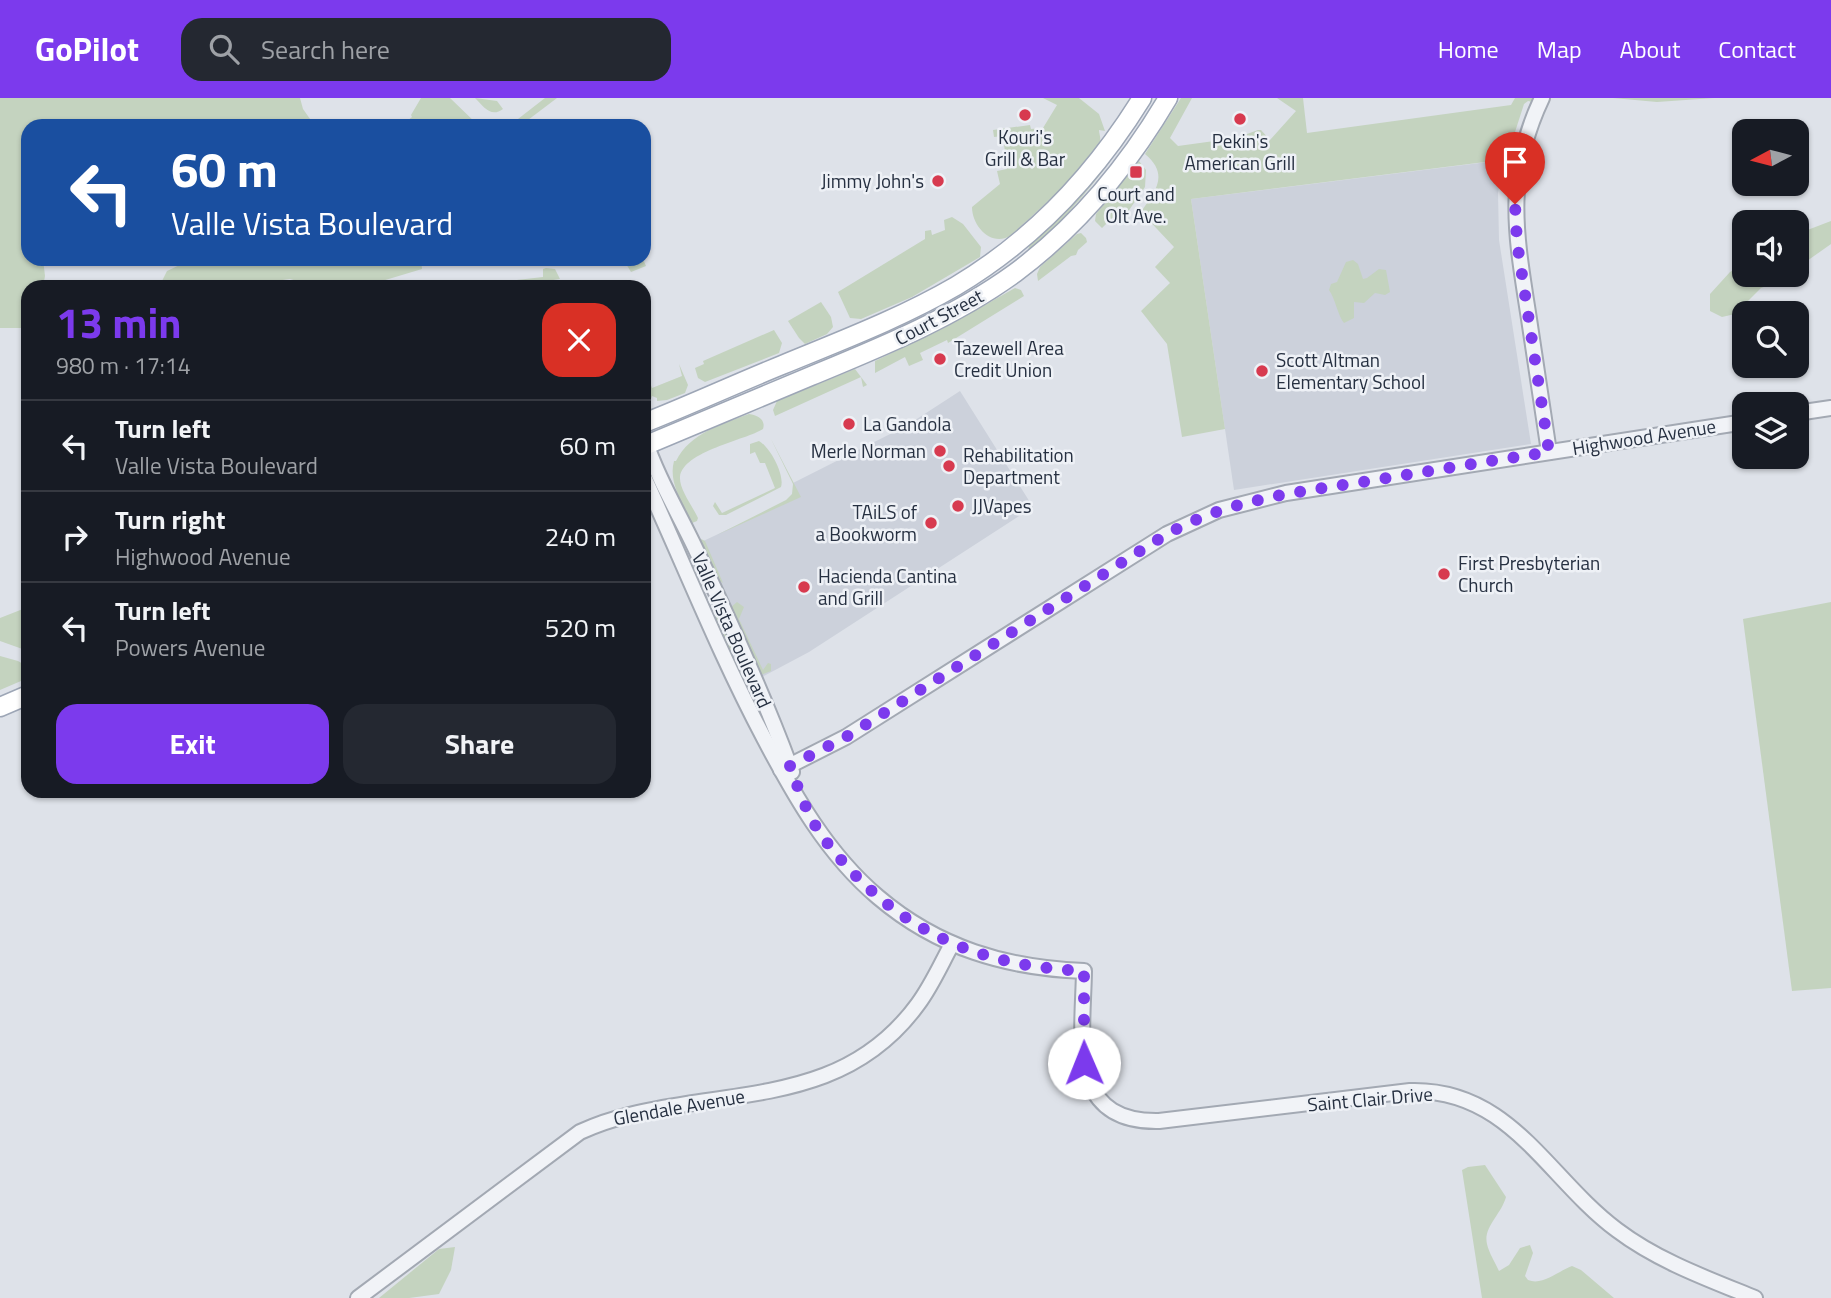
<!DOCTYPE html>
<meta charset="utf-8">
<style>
:root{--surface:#171b24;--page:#242831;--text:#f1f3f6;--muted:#9ea1a6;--line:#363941;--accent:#7c3aed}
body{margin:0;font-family:"Titillium Web",sans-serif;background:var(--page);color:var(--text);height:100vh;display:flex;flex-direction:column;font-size:26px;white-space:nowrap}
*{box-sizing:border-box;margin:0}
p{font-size:23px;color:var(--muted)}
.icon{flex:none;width:38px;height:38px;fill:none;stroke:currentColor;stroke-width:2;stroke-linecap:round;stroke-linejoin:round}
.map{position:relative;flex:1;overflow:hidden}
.side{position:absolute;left:21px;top:182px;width:630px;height:518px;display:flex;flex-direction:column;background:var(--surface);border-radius:21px;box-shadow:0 2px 5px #0004}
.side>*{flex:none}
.hud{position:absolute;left:21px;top:21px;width:630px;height:147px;border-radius:21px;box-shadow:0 2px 5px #0004;background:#1a4fa0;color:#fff;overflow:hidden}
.needle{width:46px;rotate:263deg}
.fabs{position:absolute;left:1732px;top:21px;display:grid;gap:14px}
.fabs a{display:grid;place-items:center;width:77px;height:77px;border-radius:14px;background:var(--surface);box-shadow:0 2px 5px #0004;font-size:35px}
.pin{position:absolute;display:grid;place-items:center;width:60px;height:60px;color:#fff;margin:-72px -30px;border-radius:50% 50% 50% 0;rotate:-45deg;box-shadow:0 0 7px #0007}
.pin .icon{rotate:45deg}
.me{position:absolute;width:77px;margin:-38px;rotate:359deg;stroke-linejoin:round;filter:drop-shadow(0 0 5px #0008)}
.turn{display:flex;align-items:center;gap:24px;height:147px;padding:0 35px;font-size:32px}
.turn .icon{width:91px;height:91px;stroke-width:2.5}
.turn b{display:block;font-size:49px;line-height:60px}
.round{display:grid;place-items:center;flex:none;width:74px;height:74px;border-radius:21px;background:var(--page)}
.headline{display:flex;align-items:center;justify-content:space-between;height:119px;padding:0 35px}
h1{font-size:42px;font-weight:700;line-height:52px;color:var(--accent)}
.primary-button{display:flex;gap:14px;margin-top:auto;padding:14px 35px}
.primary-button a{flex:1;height:80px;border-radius:21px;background:var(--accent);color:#fff;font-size:28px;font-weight:700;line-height:80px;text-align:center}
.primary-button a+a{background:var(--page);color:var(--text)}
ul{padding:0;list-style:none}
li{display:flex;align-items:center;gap:21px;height:91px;padding:0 35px;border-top:2px solid var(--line)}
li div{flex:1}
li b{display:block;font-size:26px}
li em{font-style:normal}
header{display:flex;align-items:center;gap:42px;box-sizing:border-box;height:98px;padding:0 35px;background:var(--accent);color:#fff}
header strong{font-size:33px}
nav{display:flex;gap:38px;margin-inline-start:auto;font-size:24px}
.search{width:490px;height:63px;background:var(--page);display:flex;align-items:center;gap:18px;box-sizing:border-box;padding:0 24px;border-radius:21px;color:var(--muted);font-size:26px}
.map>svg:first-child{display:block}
</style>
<header>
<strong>GoPilot</strong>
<div class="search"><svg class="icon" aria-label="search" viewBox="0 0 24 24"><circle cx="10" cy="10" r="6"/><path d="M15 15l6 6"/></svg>Search here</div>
<nav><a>Home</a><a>Map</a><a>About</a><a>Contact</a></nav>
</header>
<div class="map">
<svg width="1831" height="1200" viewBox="0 0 1831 1200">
<rect width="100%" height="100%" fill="#dee2e9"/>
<g fill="#ccd1db">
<path d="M1504 62 1498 95 1499 142 1531 346 1234 392 1191 101Z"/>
<path d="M960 293 1033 409 809 554 760 580 697 446 799 398 793 385 906 328Z"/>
</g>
<g fill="#c4d3bf">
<path d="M0 0H300L303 11 315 28H28V161H43L45 178 43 189H28V230H0Z"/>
<path d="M421 0H450L479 28H451V21L416 23V28H401L412 19 411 17Z"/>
<path d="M475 0 497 3 503 11C491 20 484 9 475 0Z"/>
<path d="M545 0H557L520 28H509Z"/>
<path d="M1043 0H1079L1099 16 1105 33 1099 32C1099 36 1101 39 1100 43 1096 62 1027 123 1010 138 991 149 972 128 972 109L1000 86 997 73 1007 71 1003 38 994 39 993 32 1030 27 1031 31 1043 30 1057 7Z"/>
<path d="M1181 0H1192L1170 40 1178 48 1236 40 1258 32H1261L1270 42 1296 13 1277 0H1303L1307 35 1511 7 1515 0H1534L1533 4 1528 3 1524 6 1507 59 1501 60V62L1191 101 1225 331 1182 339 1167 246 1141 213 1170 185 1155 169 1174 149 1141 114C1155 93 1170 77 1145 56Z"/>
<path d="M1613 0H1714L1657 4Z"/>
<path d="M1121 46C1113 65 1047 143 1028 152L1031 143Z"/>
<path d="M1139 63 1146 72 1145 89 1125 118 1112 120 1102 130 1095 123 1096 116Z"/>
<path d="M952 119 963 126 981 149 980 159 912 199 861 221 850 220 838 194 925 141V133L931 132 932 137 945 132 944 122Z"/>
<path d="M1831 123V146L1797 170V136Z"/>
<path d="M1081 135 1086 140 1087 144 1078 152 1076 157 1071 158 1038 183 1037 176 1040 169 1077 136Z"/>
<path d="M205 161H421L422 171 382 183 334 189 315 188 290 181 232 189H159L167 173 188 163Z"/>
<path d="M623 161H643L646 168 631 174Z"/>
<path d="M1353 162 1358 166 1363 181 1367 180 1379 171 1386 172 1390 194 1385 197 1375 195 1364 205 1354 204V220L1344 225C1338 218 1335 200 1329 192L1331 186 1337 184 1346 164Z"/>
<path d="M1745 164V177H1788L1780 183 1761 190 1735 216 1722 219 1710 213V196L1730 174Z"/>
<path d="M546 170 555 171 560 181 506 189H458L543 179V171Z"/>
<path d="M1015 190 1021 192 1024 198 948 245 947 242 920 255 923 262 909 268 905 259 875 275V263L946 229Z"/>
<path d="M821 204 831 219 833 229 827 236 805 246 799 240 788 223Z"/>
<path d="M774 232 782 245 779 255 705 284 698 280 695 270 704 266 703 263Z"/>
<path d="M679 266 688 287 685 295 667 302 657 303V300L652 298 651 301 644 298V281L649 282 652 290 682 278Z"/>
<path d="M855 271 867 287 863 289 861 279 775 318 773 312 777 303Z"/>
<path d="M749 316C758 317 766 322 763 331 746 342 683 353 680 379 679 391 693 409 698 420L697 423 692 425C683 405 668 385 674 363H676C690 335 722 326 749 316Z"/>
<path d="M771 341 801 399 717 437 786 402 792 396 793 386Z"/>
<path d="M759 343C770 349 785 377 781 389L726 417H719L713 408 715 404 722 415 775 390 765 365H760L755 354 750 356V346Z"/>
<path d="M701 441 705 443 723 485 716 480 700 444Z"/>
<path d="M737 504 744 509 739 521 763 572 768 565 771 566V573L761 577 730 510Z"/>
<path d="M1831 504V890L1792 893 1743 521Z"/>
<path d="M28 509V553L0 543V520Z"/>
<path d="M718 513 735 550 731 553H728L711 516Z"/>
<path d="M0 558 18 563 28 569V580L0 592Z"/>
<path d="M1485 1067 1506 1099C1501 1117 1483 1129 1487 1146 1489 1155 1495 1164 1499 1173L1509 1167 1520 1150 1530 1147 1533 1155 1525 1178 1528 1182C1543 1188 1558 1173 1572 1168L1581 1172 1614 1200H1482L1462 1072 1468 1069Z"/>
<path d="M455 1149 451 1172 439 1196 409 1200H379L439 1151Z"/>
</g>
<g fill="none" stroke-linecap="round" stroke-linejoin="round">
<defs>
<g id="tertiary">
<path d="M1542 0C1504 80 1516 137 1529 221 1536 265 1542 310 1549 354"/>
<path d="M1797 315 1831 310"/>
<path d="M644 339C657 380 680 417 698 456 732 528 765 600 792 674"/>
<path d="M644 379C684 466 719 555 764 640 794 697 827 756 878 799 938 850 1006 870 1084 873 1083 938 1066 1025 1159 1023L1410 993C1510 990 1547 1080 1617 1132 1658 1163 1708 1181 1755 1200"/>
<path d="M781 672 846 639 1167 436 1219 412 1286 395 1745 324"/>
<path d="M358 1200 580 1034C615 1018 649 1012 687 1006 778 992 859 987 918 906 932 887 941 866 952 846"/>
</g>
<g id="primary">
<path d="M644 325C690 307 735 286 782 267 840 243 901 220 956 188 1033 142 1095 76 1142 0"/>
<path d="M644 348C700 325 755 301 811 278 881 249 953 220 1015 175 1078 128 1128 68 1168 0"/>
<path d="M0 609 28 597"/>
</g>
</defs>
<use href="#tertiary" stroke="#a3a9b3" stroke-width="18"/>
<use href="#primary" stroke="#9da6b6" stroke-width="21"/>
<use href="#tertiary" stroke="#f1f3f7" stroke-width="14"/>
<use href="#primary" stroke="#fff" stroke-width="18"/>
</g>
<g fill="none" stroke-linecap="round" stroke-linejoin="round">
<path stroke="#7c3aed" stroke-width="12" stroke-dasharray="0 21.6" d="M1084 965V873C997 869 925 845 862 784 845 767 827 747 815 727 804 708 797 687 790 668L846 639 1167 436C1230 401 1298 394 1369 383 1429 373 1489 363 1549 354L1517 144 1515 106"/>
</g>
<g fill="#d73a4f" stroke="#eef1f6" stroke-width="2.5">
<circle cx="1025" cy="17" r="7"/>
<circle cx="1240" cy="21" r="7"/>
<rect x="1129" y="67" width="14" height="14" rx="3.5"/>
<circle cx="938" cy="83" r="7"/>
<circle cx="940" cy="261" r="7"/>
<circle cx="1262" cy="273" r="7"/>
<circle cx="849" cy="326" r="7"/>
<circle cx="940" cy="353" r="7"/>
<circle cx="949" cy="368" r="7"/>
<circle cx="958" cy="408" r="7"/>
<circle cx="931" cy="425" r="7"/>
<circle cx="1444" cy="476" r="7"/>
<circle cx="804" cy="489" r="7"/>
</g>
<g text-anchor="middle" stroke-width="5" stroke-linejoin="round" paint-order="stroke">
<g font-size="19" fill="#263041" stroke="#eef1f6" text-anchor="start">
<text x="1025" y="46" text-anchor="middle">Kouri's<tspan x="1025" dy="22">Grill &amp; Bar</tspan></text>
<text x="1240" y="50" text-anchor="middle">Pekin's<tspan x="1240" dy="22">American Grill</tspan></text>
<text x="924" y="90" text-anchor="end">Jimmy John's</text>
<text x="1136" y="103" text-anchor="middle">Court and<tspan x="1136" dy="22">Olt Ave.</tspan></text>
<text x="954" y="257">Tazewell Area<tspan x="954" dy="22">Credit Union</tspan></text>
<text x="1276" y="269">Scott Altman<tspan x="1276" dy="22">Elementary School</tspan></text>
<text x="863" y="333">La Gandola</text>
<text x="926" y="360" text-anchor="end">Merle Norman</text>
<text x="963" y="364">Rehabilitation<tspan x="963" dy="22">Department</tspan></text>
<text x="972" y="415">JJVapes</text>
<text x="917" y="421" text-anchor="end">TAiLS of<tspan x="917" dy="22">a Bookworm</tspan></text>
<text x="1458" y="472">First Presbyterian<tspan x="1458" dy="22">Church</tspan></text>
<text x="818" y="485">Hacienda Cantina<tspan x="818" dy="22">and Grill</tspan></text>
</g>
<g font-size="19" fill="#263041" stroke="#eef1f6">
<text transform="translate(939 219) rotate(-28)" y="7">Court Street</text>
<text transform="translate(1644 339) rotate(-9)" y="7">Highwood Avenue</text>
<text transform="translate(732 532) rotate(66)" y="7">Valle Vista Boulevard</text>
<text transform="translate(1370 1001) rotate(-5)" y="7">Saint Clair Drive</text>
<text transform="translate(679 1009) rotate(-10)" y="7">Glendale Avenue</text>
</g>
</g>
</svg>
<div class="fabs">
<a><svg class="needle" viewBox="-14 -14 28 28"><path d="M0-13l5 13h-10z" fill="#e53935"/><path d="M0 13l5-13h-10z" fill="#9ea1a6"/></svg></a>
<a><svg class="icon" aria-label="sound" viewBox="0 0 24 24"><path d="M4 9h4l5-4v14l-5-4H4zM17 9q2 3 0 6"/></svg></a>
<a><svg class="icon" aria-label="search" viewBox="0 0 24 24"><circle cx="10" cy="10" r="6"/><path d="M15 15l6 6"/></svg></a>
<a><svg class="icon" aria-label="layers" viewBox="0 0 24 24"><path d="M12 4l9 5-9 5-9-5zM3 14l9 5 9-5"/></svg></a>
</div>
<div class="pin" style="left:1515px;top:106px;background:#d93025"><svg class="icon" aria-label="arrive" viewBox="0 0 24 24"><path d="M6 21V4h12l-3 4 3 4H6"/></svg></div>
<svg class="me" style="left:1084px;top:965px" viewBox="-20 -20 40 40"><circle r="19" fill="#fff"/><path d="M0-13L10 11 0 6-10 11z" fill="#7c3aed"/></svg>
<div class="hud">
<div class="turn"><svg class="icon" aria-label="left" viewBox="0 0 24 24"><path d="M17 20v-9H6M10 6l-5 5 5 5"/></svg><div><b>60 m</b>Valle Vista Boulevard</div></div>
</div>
<section class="side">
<div class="headline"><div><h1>13 min</h1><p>980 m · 17:14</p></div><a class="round" style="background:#d93025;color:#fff"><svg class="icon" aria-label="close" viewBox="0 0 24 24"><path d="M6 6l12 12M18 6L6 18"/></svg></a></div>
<ul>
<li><svg class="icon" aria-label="left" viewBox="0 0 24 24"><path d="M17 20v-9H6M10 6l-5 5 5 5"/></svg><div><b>Turn left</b><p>Valle Vista Boulevard</p></div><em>60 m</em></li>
<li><svg class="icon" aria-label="right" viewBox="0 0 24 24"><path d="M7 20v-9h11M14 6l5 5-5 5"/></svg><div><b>Turn right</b><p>Highwood Avenue</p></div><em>240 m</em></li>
<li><svg class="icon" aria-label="left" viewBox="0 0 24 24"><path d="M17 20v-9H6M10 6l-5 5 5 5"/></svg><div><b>Turn left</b><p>Powers Avenue</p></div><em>520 m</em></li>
</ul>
<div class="primary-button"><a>Exit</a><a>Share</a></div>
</section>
</div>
